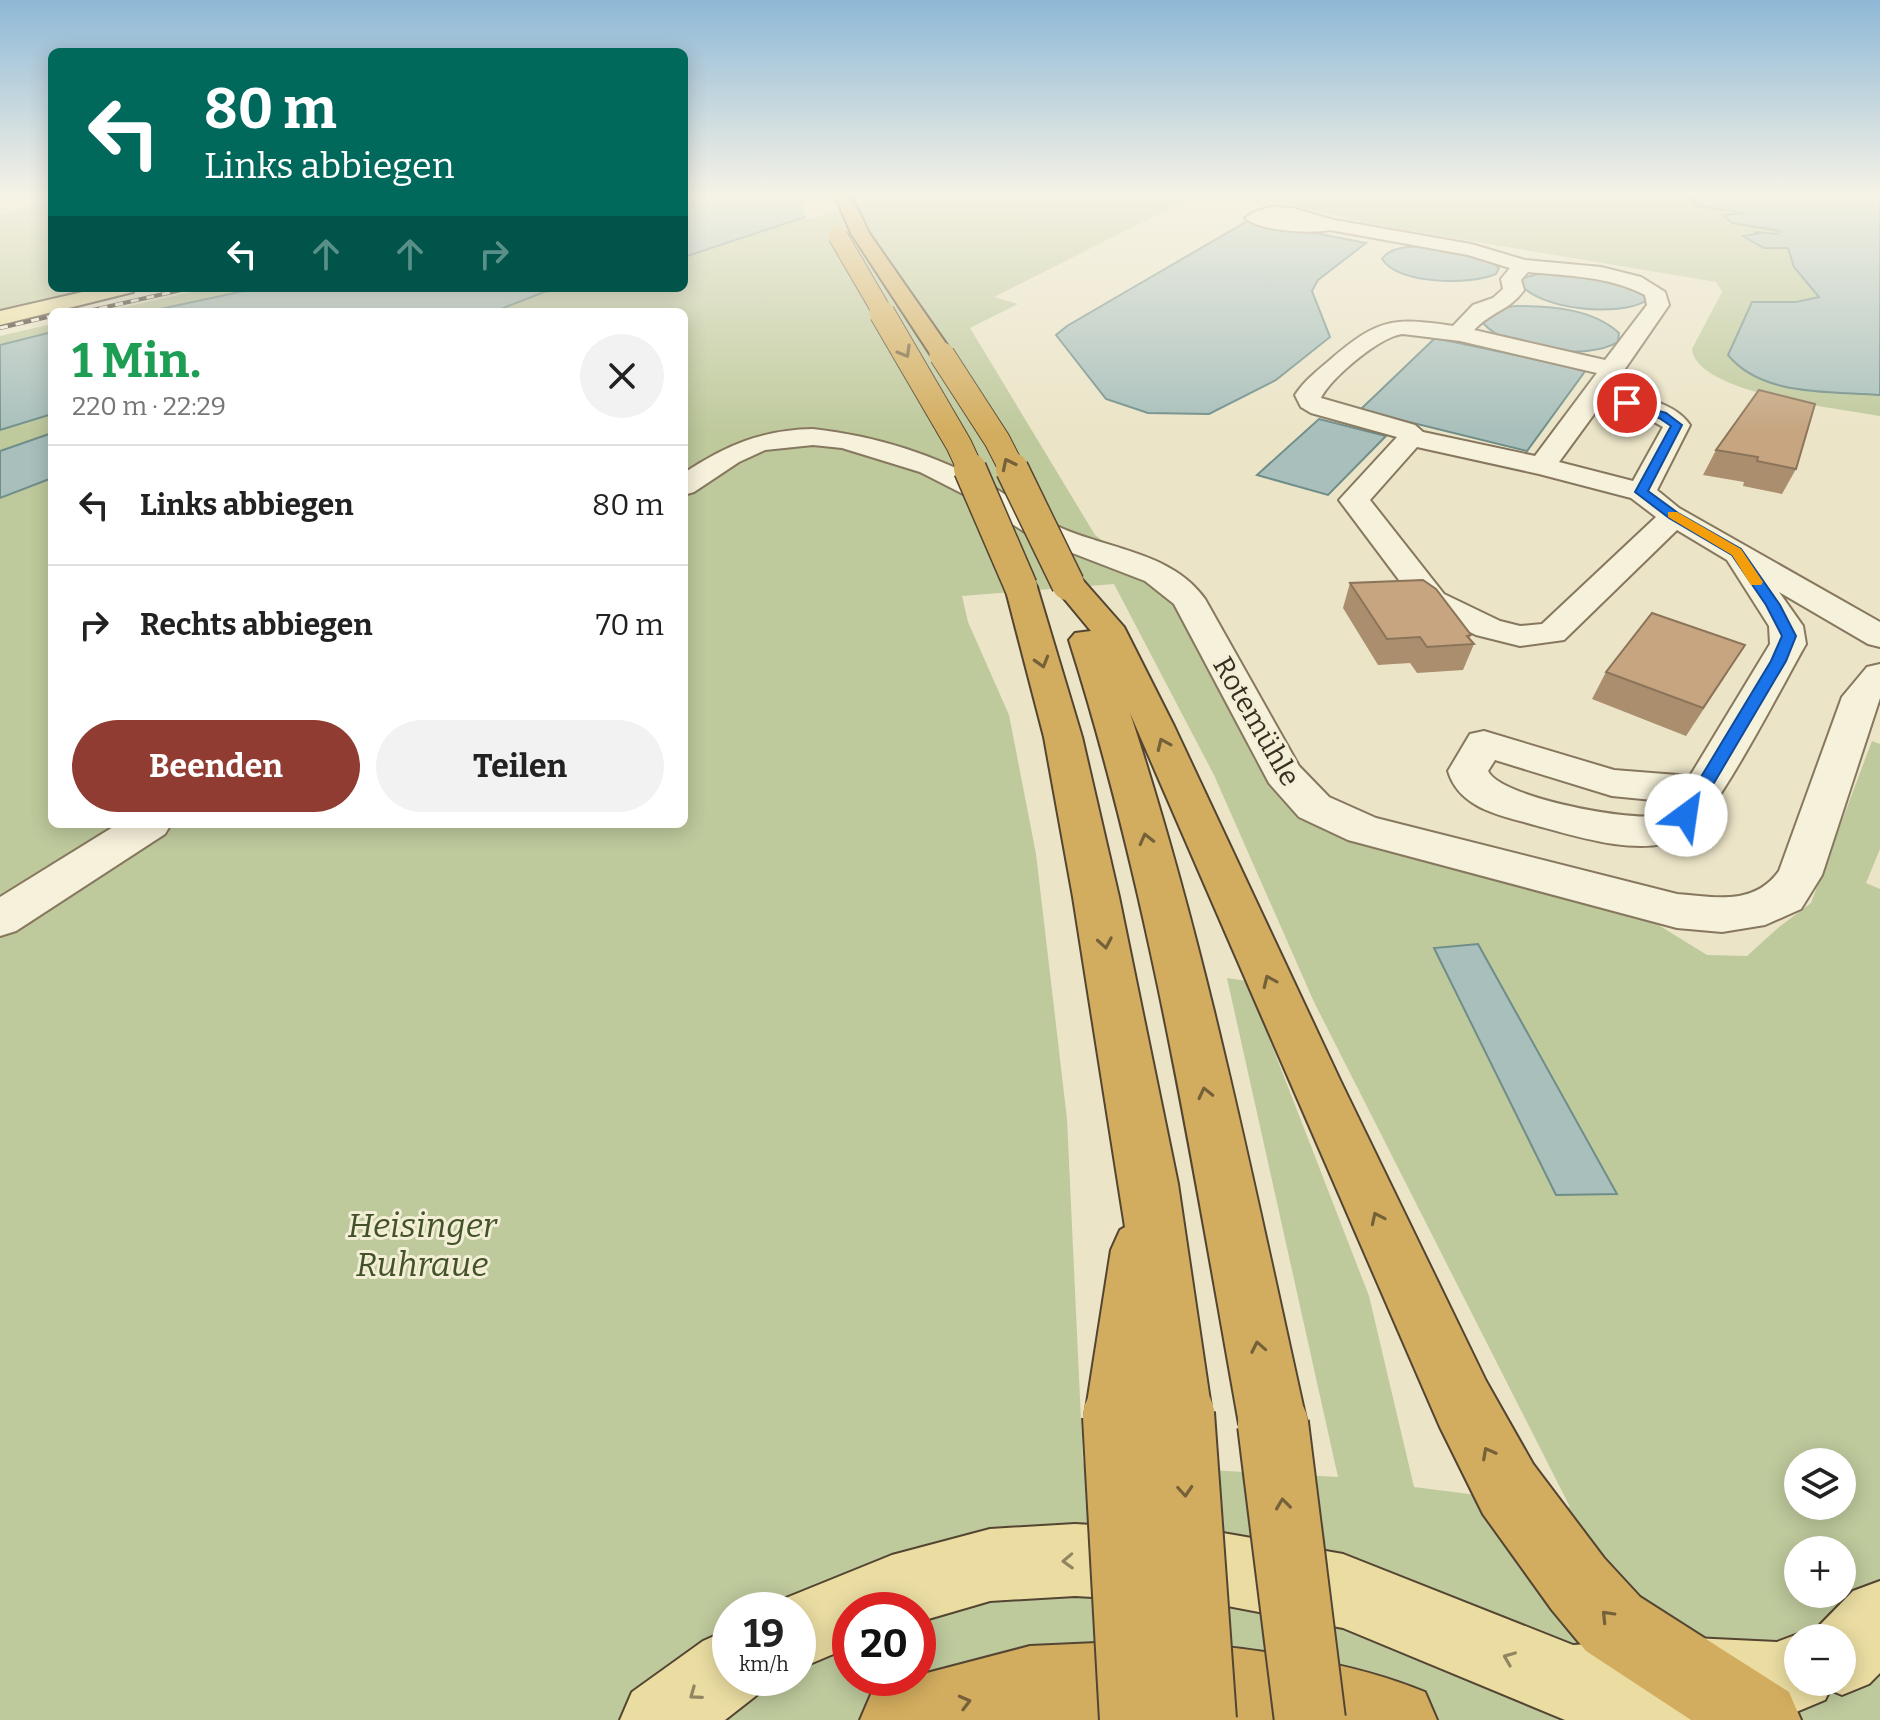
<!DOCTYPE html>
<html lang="de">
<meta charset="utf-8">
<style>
:root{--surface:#fff;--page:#f2f2f2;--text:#222;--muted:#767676;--line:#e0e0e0;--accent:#903c32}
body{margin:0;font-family:Bitter,serif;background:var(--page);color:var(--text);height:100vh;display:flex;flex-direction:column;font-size:30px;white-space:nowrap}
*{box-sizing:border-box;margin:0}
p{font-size:26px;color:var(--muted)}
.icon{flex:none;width:44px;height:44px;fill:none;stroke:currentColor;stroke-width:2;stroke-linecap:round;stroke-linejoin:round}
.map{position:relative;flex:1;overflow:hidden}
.details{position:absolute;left:48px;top:308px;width:640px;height:520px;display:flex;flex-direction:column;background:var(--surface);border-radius:12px;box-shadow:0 4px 20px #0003}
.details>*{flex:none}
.hud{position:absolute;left:48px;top:48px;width:640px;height:244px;border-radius:12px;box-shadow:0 4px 20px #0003;background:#00695c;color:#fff;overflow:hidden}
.tools{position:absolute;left:1784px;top:1448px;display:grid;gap:16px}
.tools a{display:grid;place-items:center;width:72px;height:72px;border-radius:50%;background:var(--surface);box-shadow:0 4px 20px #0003;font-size:40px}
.speed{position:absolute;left:712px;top:1592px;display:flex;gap:16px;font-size:40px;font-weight:700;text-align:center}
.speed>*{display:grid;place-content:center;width:104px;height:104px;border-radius:50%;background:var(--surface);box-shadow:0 4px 20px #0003;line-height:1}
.speed small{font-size:20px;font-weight:400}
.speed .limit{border:12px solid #d22;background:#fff;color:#111}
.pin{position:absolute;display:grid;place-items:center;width:68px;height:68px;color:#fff;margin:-34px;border:4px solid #fff;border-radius:50%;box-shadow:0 2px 8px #0007}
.me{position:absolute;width:88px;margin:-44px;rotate:31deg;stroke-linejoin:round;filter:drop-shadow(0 0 6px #0008)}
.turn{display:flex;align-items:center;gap:28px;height:168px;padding:0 24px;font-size:36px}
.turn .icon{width:104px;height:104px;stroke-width:2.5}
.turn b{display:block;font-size:56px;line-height:68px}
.lanes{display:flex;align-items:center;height:76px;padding:0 24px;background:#0003;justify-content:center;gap:40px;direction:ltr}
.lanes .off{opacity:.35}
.round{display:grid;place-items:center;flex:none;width:84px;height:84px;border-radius:42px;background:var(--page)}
.headline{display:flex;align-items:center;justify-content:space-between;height:136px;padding:0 24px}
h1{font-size:48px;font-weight:700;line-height:60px;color:#1e9e55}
.primary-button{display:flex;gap:16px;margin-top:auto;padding:16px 24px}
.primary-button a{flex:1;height:92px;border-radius:48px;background:var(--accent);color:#fff;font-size:32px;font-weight:700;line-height:92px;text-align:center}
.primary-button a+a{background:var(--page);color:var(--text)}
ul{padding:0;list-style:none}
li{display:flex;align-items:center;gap:24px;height:120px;padding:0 24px;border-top:2px solid var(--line)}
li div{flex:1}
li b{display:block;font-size:30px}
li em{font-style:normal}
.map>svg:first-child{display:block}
</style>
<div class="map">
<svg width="1880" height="1720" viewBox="0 0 1880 1720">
<rect width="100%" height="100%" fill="#ebe4c7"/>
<g fill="#bec99c" fill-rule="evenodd">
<path d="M684 193H1200L994 297 1018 304 970 328 1095 535 1107 544 1175 570 1184 579 1174 601 1255 761 1282 798 1628 912 1660 926 1707 955 1747 956 1779 927 1811 903 1872 741 1880 744V849L1866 883 1880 889V1720H0V336L52 324V824H684V312H103L209 288H684ZM1114 584 1214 775 1314 1002 1570 1507 1414 1487 1369 1296 1247 981 1227 978 1338 1477 1083 1463 1067 1119 1036 854 1009 715 968 622 962 596ZM1798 1462H1842V1506H1798ZM1798 1550H1842V1594H1798ZM730 1610H798V1678H730ZM850 1610H918V1678H850ZM1798 1638H1842V1682H1798Z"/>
<path d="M1223 193H1880V416C1844 409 1696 394 1692 349L1722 292 1716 282 1363 223 1327 213Z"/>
<path d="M52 198V288H108L0 315V215Z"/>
</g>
<g fill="#a8bfbb" stroke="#6f8d89" stroke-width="2">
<path d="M684 193H877L684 257Z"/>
<path d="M1690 193H1880V395C1831 391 1762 397 1728 355L1752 302H1796L1819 297 1794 267 1788 248H1764L1743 236 1757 234 1754 232 1778 234 1780 231 1732 223 1723 215 1746 213 1697 206 1692 203 1695 199Z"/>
<path d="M1249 220 1366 243 1318 280 1312 291 1330 337 1276 380 1209 414 1148 413 1106 399 1056 335 1067 326Z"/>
<path d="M1432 247C1452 249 1486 253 1499 268L1496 274C1471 285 1398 285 1382 259 1392 244 1416 247 1432 247Z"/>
<path d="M1549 271 1609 277 1647 295 1646 301C1618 317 1541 310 1520 284L1523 278Z"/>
<path d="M258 288H570L544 292 493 312H146Z"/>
<path d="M1515 306C1549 306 1592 308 1619 333L1618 342C1586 361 1507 351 1483 323L1484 316 1497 309Z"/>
<path d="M52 332V414L0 430V345Z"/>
<path d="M1435 338 1586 370 1527 451 1360 410Z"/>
<path d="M1319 419 1386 436 1328 495 1257 475Z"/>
<path d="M52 433V478L0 498V451Z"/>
<path d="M1478 944 1617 1194 1556 1195 1434 948Z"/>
</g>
<path fill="#ebe4c7" d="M798 193H862L866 201 807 220Z"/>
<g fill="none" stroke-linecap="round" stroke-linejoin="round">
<defs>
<g id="minor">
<path d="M1272 207 1292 208 1334 220 1471 244 1525 260 1601 267 1641 277 1665 292 1669 305 1609 392C1636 396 1674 401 1690 425L1657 490 1679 508 1880 622V647L1868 644 1779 592 1803 626 1806 644C1785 680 1711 827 1682 839 1637 857 1575 836 1531 824 1499 815 1459 808 1448 771L1470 734 1484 731 1614 770 1690 776 1770 644 1769 626 1727 560 1677 530 1564 640 1520 646 1476 635 1420 608 1339 500 1397 437 1311 413 1301 407 1295 395C1304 381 1318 370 1331 359 1378 319 1392 317 1453 326L1473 305 1493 298 1503 289 1501 279 1510 268 1468 255 1330 230C1311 234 1259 231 1245 218L1256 211ZM1528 272C1568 276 1609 276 1645 295L1647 305 1605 360 1474 330C1492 311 1509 311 1524 290L1521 280ZM1403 334 1460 341 1597 373 1535 456 1423 432 1415 425 1321 398C1331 378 1380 336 1403 334ZM1600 406 1640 414 1663 427 1633 481 1559 462ZM1417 447 1539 474 1631 498 1656 517 1542 624 1520 626 1500 621 1444 594 1370 500ZM1495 760 1612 796 1673 802C1668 808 1662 815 1653 816 1624 820 1500 797 1488 771Z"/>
<path d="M813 429C876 436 936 455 991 486 1014 499 1035 516 1059 527 1107 549 1172 552 1205 599L1299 766 1329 797 1376 818 1677 894C1715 897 1754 906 1779 871L1842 697 1867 667 1880 664V698L1822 875 1801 909 1765 925 1722 932 1677 928 1348 840 1299 817 1269 783 1174 604 1145 581 1036 539 969 497 920 472 842 448 813 445 765 450 739 462 694 492 684 495V473C726 445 762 430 813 429Z"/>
<path d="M118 824H171L165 834 16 931 0 936V897Z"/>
</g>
<g id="major">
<path d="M100 288H136L133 292 0 325V311Z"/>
<path d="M1075 1524 1217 1532 1343 1554 1573 1645 1693 1638 1777 1642 1798 1634 1807 1638H1798V1682H1842V1638H1812L1815 1630 1853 1591 1880 1581V1673L1869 1684 1842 1695 1830 1690 1825 1700 1777 1720 1702 1716 1704 1720H1565L1343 1628 1217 1604 1075 1596 990 1601 918 1622V1610H850V1647L798 1669V1610H769L771 1604 892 1555 990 1529Z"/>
<path d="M730 1629V1678H764L757 1695 725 1720H620L632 1692 703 1641Z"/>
</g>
<g id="highway">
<path d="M834 193H850L869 233 954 355 950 360H934L851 233Z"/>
<path d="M1068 574 1080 577 1124 627 1174 726 1340 1080 1486 1381 1533 1464 1604 1558 1640 1597 1789 1692 1801 1720H1691L1586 1651 1552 1610 1483 1514 1440 1427 1130 713C1206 944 1254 1186 1307 1424L1297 1448 1273 1458 1249 1448 1239 1424C1192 1161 1150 895 1069 640L1075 633 1091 631 1052 584 1056 577Z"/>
<path d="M1021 577 1033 580 1037 587 1082 737 1119 897 1178 1184 1212 1414 1203 1438 1179 1447 1155 1438 1149 1422 1142 1440 1118 1449 1094 1440 1085 1416 1111 1250 1120 1230 1125 1227 1073 897 1044 737 1005 587 1009 580Z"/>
<path d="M1164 1640C1253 1650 1342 1658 1425 1692L1437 1720H860L872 1692 900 1680 1030 1646Z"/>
</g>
</defs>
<use href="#minor" stroke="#86775e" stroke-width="4"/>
<use href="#major" stroke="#544532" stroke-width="4"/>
<use href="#highway" stroke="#544532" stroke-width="4"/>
<use href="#minor" fill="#f6f1da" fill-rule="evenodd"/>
<use href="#major" fill="#ebdda2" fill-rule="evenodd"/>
<use href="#highway" fill="#d3ad5f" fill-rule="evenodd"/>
<defs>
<g id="rail">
<path d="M84 312 190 288"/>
<path d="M0 328 52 316"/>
</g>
</defs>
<use href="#rail" stroke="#372e20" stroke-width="4"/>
<use href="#rail" stroke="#f3eed6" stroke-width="3" stroke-dasharray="8" stroke-linecap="butt"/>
<defs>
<path id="highway-bridge-far3" d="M838 236 884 315"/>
<g id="highway-bridge-far2">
<path d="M882 313 959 445 971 471"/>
<path d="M942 355 997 440 1013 471"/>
</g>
<g id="highway-bridge-far1">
<path d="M970 469 1021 587"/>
<path d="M1012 469 1068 584"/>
</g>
<g id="highway-bridge">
<path d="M1179 1414 1201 1720"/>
<path d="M1118 1416 1135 1720"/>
<path d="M1273 1424 1310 1720"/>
</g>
</defs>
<use href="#highway-bridge-far3" stroke="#544532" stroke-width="21" stroke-linecap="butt"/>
<use href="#highway-bridge-far2" stroke="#544532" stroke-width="27" stroke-linecap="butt"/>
<use href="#highway-bridge-far1" stroke="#544532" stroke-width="35" stroke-linecap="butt"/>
<use href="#highway-bridge" stroke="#544532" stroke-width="74" stroke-linecap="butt"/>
<use href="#highway-bridge-far3" stroke="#d3ad5f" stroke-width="19"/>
<use href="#highway-bridge-far2" stroke="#d3ad5f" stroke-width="25"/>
<use href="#highway-bridge-far1" stroke="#d3ad5f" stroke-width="32"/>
<use href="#highway-bridge" stroke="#d3ad5f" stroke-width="70"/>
</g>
<g fill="#aa8e6e">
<path d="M1759 390 1796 469 1782 494 1743 486 1744 482 1703 475 1716 450Z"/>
<path d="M1350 583 1471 635 1469 639 1474 644 1463 670 1417 673 1410 663 1378 665 1343 608Z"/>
<path d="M1606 672H1728L1686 736 1592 699Z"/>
</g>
<g fill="#c6a580" stroke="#8b745a" stroke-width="2">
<path d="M1759 390 1815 404 1796 469 1757 461 1758 457 1716 450Z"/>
<path d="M1423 580 1436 589 1471 635 1467 636 1474 644 1427 647 1420 637 1387 639 1350 583Z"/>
<path d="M1652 613 1745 645 1703 708 1606 672Z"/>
</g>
<defs><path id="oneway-chevron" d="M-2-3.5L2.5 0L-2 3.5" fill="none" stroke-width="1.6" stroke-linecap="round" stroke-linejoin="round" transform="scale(2)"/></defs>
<g stroke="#756139">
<use href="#oneway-chevron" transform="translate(905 352) rotate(60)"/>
<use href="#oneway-chevron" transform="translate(1008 464) rotate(-116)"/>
<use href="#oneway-chevron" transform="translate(1042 662) rotate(74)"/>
<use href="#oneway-chevron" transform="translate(1163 744) rotate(-114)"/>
<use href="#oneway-chevron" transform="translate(1146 839) rotate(-104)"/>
<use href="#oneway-chevron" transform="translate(1105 943) rotate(80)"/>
<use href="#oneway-chevron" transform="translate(1269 981) rotate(-114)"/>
<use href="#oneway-chevron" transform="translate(1205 1093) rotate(-103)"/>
<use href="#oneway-chevron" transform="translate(1377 1218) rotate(-115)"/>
<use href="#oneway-chevron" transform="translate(1258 1347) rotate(-101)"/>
<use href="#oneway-chevron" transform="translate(1488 1453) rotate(-118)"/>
<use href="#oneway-chevron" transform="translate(1185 1491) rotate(86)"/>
<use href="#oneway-chevron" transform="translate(1283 1504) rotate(-97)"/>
<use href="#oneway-chevron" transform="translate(1607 1616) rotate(-134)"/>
<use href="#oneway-chevron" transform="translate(965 1702) rotate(-15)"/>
</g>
<g stroke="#918661">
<use href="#oneway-chevron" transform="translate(1068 1561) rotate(178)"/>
<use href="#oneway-chevron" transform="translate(1509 1658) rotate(-158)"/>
<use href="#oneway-chevron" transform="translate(695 1694) rotate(144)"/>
</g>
<linearGradient id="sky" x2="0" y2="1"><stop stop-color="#8eb8d6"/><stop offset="0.45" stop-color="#f6f3e6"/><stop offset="1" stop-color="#f6f3e6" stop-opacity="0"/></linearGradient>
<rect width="1880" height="433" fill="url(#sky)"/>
<path fill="#1a73e8" stroke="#114b97" stroke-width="2" d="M1623 401 1666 413 1682 425 1648 491 1678 513 1741 549 1780 605 1796 636 1786 661 1695 815 1686 821 1678 815 1771 661 1782 636 1766 605 1732 555 1669 518 1635 492 1671 426 1659 418 1623 405Z"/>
<path fill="#f59e0b" d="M1668 512H1677L1741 549 1763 582 1761 585H1751L1732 555 1668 517Z"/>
<g text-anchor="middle" stroke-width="6" stroke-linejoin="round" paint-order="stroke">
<g font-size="28" fill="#372e20" stroke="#f3eed6">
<text transform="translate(1257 721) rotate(60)" y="10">Rotemühle</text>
</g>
<g font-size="34" font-style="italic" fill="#435229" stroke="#f3eed6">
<text x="422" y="1237">Heisinger<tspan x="422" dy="39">Ruhraue</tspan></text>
</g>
</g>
</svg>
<div class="tools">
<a><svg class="icon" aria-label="layers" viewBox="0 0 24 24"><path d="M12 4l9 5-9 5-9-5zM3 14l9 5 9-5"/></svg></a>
<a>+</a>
<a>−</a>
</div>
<div class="speed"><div>19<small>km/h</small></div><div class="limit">20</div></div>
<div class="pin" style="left:1627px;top:403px;background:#d93025"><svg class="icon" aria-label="arrive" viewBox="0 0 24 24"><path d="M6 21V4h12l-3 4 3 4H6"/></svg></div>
<svg class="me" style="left:1686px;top:815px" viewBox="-20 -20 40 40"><circle r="19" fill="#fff"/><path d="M0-13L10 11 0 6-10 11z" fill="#1a73e8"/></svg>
<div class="hud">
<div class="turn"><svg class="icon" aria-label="left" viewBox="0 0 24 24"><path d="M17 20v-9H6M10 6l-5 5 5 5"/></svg><div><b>80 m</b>Links abbiegen</div></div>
<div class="lanes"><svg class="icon" aria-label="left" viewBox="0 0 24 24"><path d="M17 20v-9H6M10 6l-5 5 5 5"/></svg><svg class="icon off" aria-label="ahead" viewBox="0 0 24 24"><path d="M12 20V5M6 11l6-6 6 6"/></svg><svg class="icon off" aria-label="ahead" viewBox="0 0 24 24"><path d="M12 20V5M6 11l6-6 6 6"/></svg><svg class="icon off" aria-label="right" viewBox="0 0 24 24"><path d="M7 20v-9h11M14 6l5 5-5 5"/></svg></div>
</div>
<section class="details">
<div class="headline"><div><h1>1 Min.</h1><p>220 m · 22:29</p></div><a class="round"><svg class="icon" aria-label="close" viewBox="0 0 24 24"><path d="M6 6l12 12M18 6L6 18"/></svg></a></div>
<ul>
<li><svg class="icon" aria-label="left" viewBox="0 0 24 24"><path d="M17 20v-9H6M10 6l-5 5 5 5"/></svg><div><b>Links abbiegen</b></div><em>80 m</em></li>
<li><svg class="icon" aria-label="right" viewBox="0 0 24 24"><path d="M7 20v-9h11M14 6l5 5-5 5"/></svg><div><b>Rechts abbiegen</b></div><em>70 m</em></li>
</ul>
<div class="primary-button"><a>Beenden</a><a>Teilen</a></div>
</section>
</div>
